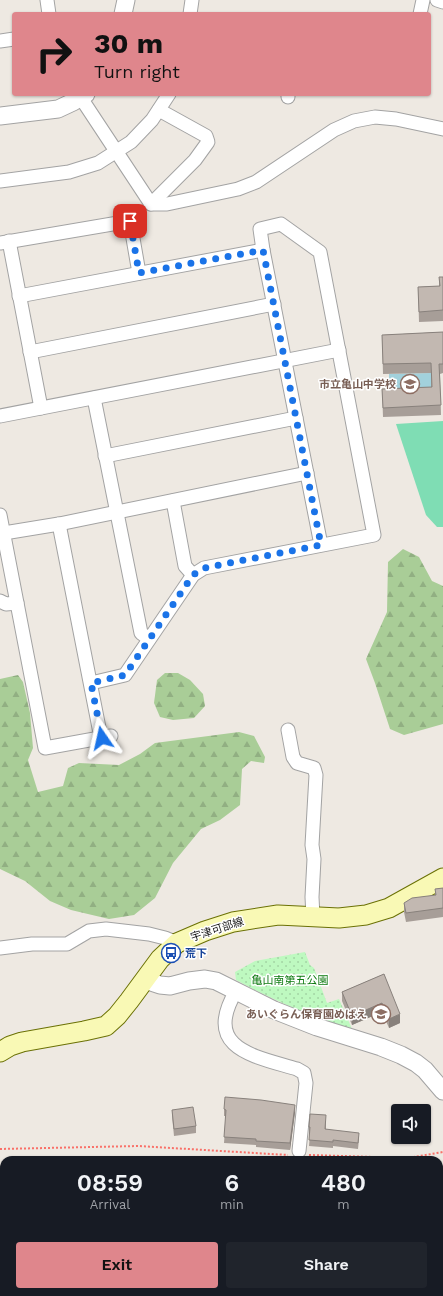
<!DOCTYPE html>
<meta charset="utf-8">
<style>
:root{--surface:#171b24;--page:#20242c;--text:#f1f3f6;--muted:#9ea1a6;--accent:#df868c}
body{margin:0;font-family:"Work Sans","Noto Sans JP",sans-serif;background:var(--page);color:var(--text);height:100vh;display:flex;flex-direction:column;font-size:15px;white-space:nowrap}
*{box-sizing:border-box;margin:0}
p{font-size:13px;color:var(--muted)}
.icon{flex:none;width:22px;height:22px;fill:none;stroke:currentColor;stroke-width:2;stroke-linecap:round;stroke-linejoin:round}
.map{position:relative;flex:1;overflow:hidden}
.side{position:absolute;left:0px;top:1156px;width:443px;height:140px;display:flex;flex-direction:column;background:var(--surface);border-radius:12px 12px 0 0;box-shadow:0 1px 3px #0004}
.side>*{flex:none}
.top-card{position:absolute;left:12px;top:12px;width:419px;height:84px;border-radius:4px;box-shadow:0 1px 3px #0004;background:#df868c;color:#111;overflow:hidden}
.fabs{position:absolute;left:391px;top:1104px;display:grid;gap:8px}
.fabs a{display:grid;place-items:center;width:40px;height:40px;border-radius:4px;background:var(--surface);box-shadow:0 1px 3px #0004;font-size:20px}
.pin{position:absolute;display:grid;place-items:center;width:34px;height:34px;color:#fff;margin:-17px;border-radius:8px;box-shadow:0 2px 6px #0006}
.me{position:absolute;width:44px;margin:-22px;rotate:349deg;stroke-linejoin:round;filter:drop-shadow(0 0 3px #0008)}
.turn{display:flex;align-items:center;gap:14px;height:84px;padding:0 16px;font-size:18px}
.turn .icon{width:52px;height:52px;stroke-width:2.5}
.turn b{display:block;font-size:28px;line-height:34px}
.eta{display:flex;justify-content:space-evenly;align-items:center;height:68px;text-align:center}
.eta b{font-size:24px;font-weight:600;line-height:28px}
.action{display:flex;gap:8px;margin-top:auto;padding:8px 16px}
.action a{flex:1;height:46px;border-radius:4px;background:var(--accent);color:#111;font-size:16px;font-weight:600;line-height:46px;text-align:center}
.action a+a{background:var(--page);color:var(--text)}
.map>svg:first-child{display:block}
</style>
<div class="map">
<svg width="443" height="1296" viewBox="0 0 443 1296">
<defs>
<pattern id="forest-firs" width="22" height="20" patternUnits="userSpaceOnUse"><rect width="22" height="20" fill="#a9cd97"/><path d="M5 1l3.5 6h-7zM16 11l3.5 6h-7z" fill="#91af82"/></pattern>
<pattern id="park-dots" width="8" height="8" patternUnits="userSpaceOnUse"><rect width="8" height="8" fill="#bef9c0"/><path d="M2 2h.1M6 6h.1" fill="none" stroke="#a3d5a4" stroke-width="1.8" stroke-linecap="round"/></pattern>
</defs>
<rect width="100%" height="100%" fill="#eee9e2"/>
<g fill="url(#forest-firs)">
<path d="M403 549 419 557 432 581 443 586V724L404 735 390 729 375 683 366 659 387 612 388 562Z"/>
<path d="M165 673H178L190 680 203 694 205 706 194 718 173 720 160 717 154 703 157 680Z"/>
<path d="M18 675 23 682 30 713 33 748 28 760 38 792 63 786 68 768 79 763 119 765 140 754 155 743 239 732 254 736 265 757 264 763 251 761 242 769 240 805 220 820 201 829 173 863 155 898 134 915 109 919 71 910 50 901 25 881 0 869V679Z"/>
</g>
<path fill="url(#park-dots)" d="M305 952 310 965 314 968 327 1003 339 999 352 1029C312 1017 273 1000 236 980L235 972 255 961Z"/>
<path fill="#7fddb4" d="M443 421V527H437L426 515 396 424Z"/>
<g fill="#a2d1dc">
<path d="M431 373 432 397 389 398V374Z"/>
<path d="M0 1209H4V1292H334L351 1296H0Z"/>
</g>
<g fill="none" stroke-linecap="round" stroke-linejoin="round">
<defs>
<g id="minor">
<path d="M47 0 49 14"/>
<path d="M437 0 443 2"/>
<path d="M190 14 192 0"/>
<path d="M420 14 423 0"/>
<path d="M0 41 14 39"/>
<path d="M288 97V94"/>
<path d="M81 98 151 204H167L238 189 256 182 334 130 354 121 375 117 396 119 443 129"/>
<path d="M0 181 69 172 98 163 131 142 152 120 169 94"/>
<path d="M151 204 195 160 208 142 206 136 159 110"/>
<path d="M9 241 41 408"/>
<path d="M0 243 130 221 139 273"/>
<path d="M19 296 263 250"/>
<path d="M30 352 274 304"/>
<path d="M94 398 141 633 149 639"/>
<path d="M0 416 339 350"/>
<path d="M105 456 296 418"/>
<path d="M173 501 185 566 193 575"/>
<path d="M0 515 45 748 111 736"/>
<path d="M59 524 101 738"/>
<path d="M4 533 59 524 307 473"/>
<path d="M0 601 6 604 17 603"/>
<path d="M91 683 125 675 193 575 204 568 374 535 320 252 281 224 260 229 263 250 321 545"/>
<path d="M288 730 293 757 297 763 314 768 316 775 312 845 314 859 312 897 313 917"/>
<path d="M0 948 32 944H67L89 931 106 929 149 934 165 938 177 943"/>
<path d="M236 991C202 1049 254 1056 297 1069L304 1073 306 1083 299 1151"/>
</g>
<g id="tertiary">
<path d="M123 14 126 0"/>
<path d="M0 116 58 109 73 102 86 94"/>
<path d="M145 980 160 985 170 986 189 981 205 979 216 981 274 1010 317 1027 381 1047 401 1055 416 1063 425 1070 443 1091"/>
</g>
<path id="secondary" d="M0 1052 10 1046 22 1042 84 1031 106 1026 117 1016 129 1001 160 959 177 943 205 931 233 922 278 915 339 918 366 915 389 908 443 878"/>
</defs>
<use href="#minor" stroke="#a3a3a3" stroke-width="15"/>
<use href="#tertiary" stroke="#a3a3a3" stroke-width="19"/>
<use href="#secondary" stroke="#6b7105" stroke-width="21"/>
<g stroke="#f97068" stroke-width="2" stroke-dasharray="2 2" stroke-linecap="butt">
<path d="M0 1149 138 1146 288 1155"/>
<path d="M309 1155 408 1158 443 1152"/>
</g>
<use href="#minor" stroke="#fff" stroke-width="13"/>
<use href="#tertiary" stroke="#fff" stroke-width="17"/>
<use href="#secondary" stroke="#f9f9b5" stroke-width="19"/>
</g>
<g fill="#a79e98">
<path d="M439 277H443V321L419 322 418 287 439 286Z"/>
<path d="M443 332V373L440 374 441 415 383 417 382 389 431 387V373L383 374 382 335Z"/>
<path d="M443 888V917L406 922 404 912V903L435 896V889Z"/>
<path d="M384 974 400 1023 389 1028 382 1012 352 1025 342 1001V992Z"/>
<path d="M224 1109 295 1112 290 1150 256 1147V1145L224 1143 226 1116H224Z"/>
<path d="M172 1110 196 1126V1133L174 1136 172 1116Z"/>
<path d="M326 1121V1129L359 1139 358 1149 333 1146V1148L309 1146 310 1133H309V1127Z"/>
</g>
<g fill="#88817c">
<path d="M382 1003V1012L352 1025V1016Z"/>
<path d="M400 1014V1023L389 1028V1019Z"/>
<path d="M295 1105V1112L290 1150V1143Z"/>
</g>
<g fill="#c2b8b1" stroke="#88817c">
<path d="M439 277H443V310L419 312 418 287 440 286Z"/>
<path d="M443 332V364H439L441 405 383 408 382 389 432 387 431 363 383 364 382 335Z"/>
<path d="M443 888V908L406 913 404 903 412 898 436 895 435 889Z"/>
<path d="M384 974 400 1014 389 1019 382 1003 352 1016 342 992Z"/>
<path d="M225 1097 261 1100 295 1105 290 1143 256 1141V1139L224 1137 226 1110 224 1109Z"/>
<path d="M193 1107 196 1126 174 1129 172 1110Z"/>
<path d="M310 1114 326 1115 325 1129 359 1133 358 1143 333 1140V1142L309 1140 310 1127H309Z"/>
</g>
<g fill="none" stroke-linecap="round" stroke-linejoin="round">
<path stroke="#1a73e8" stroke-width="7" stroke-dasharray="0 12.6" d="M102 738 91 683 125 675 193 575 204 568 321 545 263 250 139 273 130 221"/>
</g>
<defs>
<symbol id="school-ring" viewBox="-11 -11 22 22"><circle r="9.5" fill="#fff" stroke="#8d6e63" stroke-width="1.5"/><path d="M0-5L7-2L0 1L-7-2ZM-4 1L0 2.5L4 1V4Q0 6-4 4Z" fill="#8d6e63"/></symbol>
<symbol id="bus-ring" viewBox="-11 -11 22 22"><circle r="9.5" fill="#fff" stroke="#1a4fb4" stroke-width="1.5"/><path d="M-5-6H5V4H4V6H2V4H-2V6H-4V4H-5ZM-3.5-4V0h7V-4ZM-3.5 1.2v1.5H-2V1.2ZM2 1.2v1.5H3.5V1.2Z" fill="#1a4fb4"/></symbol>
</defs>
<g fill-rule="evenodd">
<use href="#school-ring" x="399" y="373" width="22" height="22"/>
<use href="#bus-ring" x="160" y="942" width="22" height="22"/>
<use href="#school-ring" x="370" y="1003" width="22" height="22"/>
</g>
<g text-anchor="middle" stroke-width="3" stroke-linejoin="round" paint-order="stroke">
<g font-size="11" font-weight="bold" fill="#785e54" stroke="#fff" text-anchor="end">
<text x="396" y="388">市立亀山中学校</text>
<text x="367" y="1018">あいぐらん保育園めばえ</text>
</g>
<g font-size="11" fill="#1c1c1c" stroke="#fff">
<text transform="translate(217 929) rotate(-18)" y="4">宇津可部線</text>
</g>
<g font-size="11" font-weight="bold" fill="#164399" stroke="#fff" text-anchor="start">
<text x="185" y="957">荒下</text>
</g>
<g font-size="11" fill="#0c790f" stroke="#fff">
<text x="290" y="984">亀山南第五公園</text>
</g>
</g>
</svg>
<div class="fabs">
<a><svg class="icon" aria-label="sound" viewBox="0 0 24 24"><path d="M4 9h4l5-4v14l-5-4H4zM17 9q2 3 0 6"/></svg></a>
</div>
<div class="pin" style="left:130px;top:221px;background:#d93025"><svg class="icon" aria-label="arrive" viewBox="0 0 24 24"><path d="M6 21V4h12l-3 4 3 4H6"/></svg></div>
<svg class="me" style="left:102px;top:738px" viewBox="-20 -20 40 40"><path d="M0-17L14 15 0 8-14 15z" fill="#1a73e8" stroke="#fff" stroke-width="4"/></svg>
<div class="top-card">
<div class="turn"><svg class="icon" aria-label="right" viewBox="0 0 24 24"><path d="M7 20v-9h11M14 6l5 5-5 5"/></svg><div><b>30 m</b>Turn right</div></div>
</div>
<section class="side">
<div class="eta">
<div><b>08:59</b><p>Arrival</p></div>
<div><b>6</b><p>min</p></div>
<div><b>480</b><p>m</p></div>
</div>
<div class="action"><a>Exit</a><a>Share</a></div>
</section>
</div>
